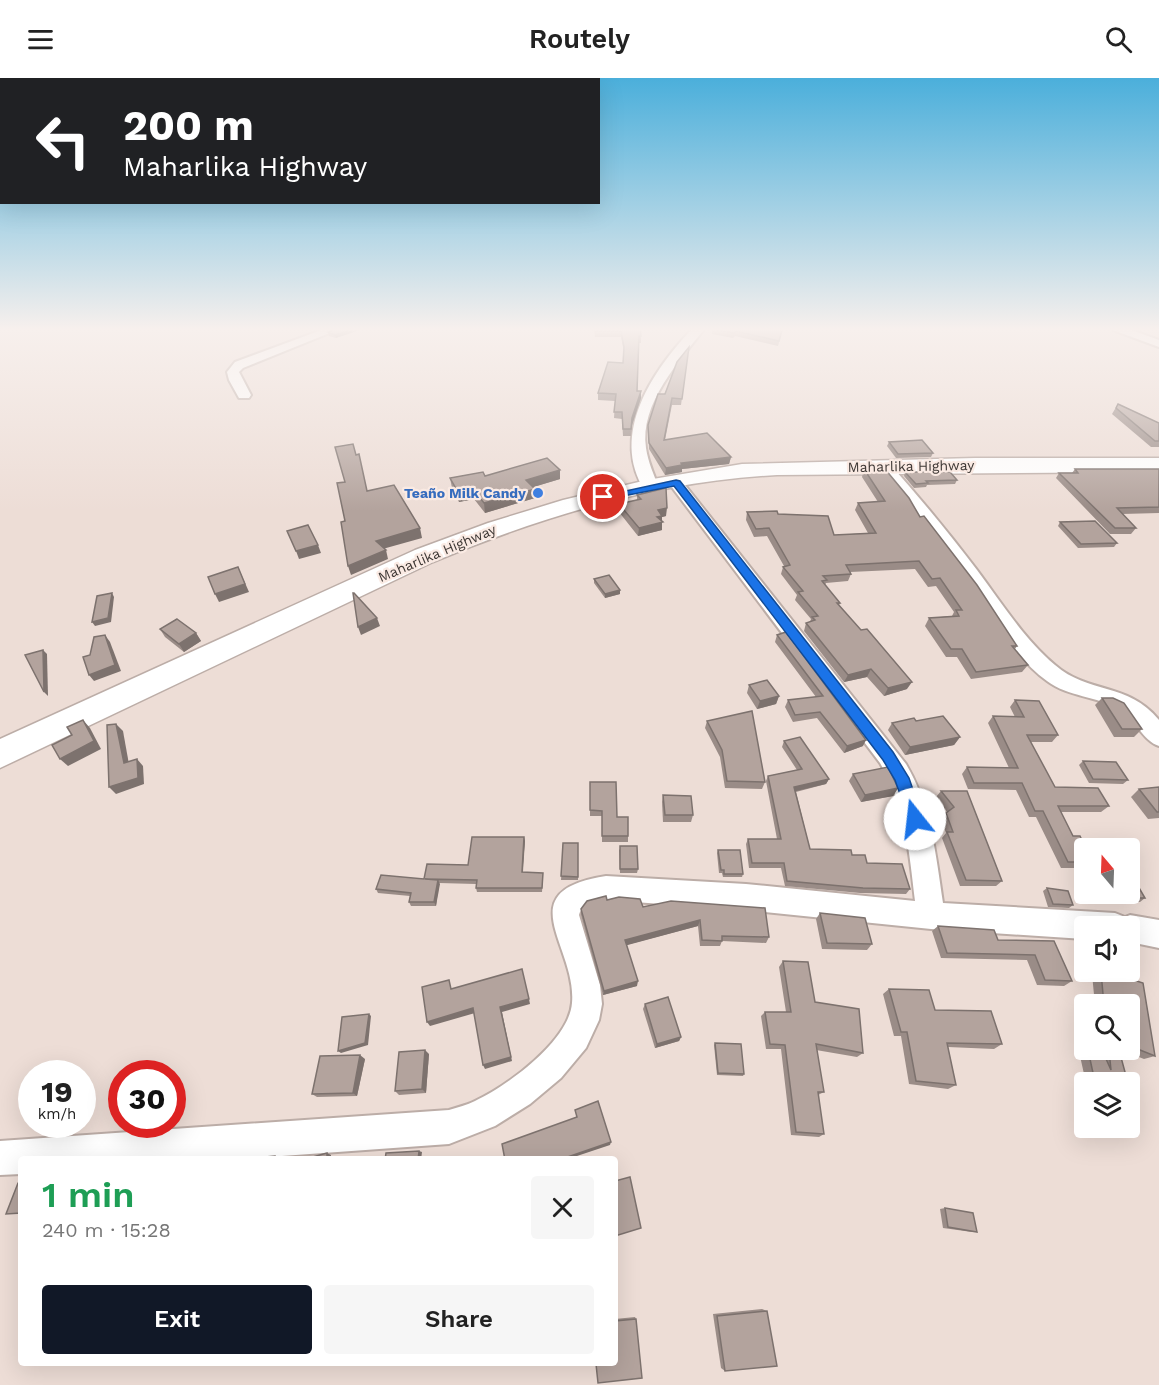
<!DOCTYPE html>
<meta charset="utf-8">
<style>
:root{--surface:#fff;--page:#f6f6f6;--text:#222;--muted:#767676;--accent:#111827}
body{margin:0;font-family:"Work Sans",sans-serif;background:var(--page);color:var(--text);height:100vh;display:flex;flex-direction:column;font-size:22px;white-space:nowrap}
*{box-sizing:border-box;margin:0}
p{font-size:20px;color:var(--muted)}
.icon{flex:none;width:33px;height:33px;fill:none;stroke:currentColor;stroke-width:2;stroke-linecap:round;stroke-linejoin:round}
.map{position:relative;flex:1;overflow:hidden}
.details{position:absolute;left:18px;top:1078px;width:600px;height:210px;display:flex;flex-direction:column;background:var(--surface);border-radius:6px;box-shadow:0 6px 24px #0002}
.details>*{flex:none}
.top-card{position:absolute;left:0px;top:0px;width:600px;height:126px;box-shadow:0 6px 24px #0002;background:#202124;color:#fff;overflow:hidden}
.needle{width:39px;rotate:341deg}
.fabs{position:absolute;left:1074px;top:760px;display:grid;gap:12px}
.fabs a{display:grid;place-items:center;width:66px;height:66px;border-radius:6px;background:var(--surface);box-shadow:0 6px 24px #0002;font-size:30px}
.speed{position:absolute;left:18px;top:982px;display:flex;gap:12px;font-size:30px;font-weight:700;text-align:center}
.speed>*{display:grid;place-content:center;width:78px;height:78px;border-radius:50%;background:var(--surface);box-shadow:0 6px 24px #0002;line-height:1}
.speed small{font-size:15px;font-weight:400}
.speed .limit{border:9px solid #d22;background:#fff;color:#111}
.pin{position:absolute;display:grid;place-items:center;width:51px;height:51px;color:#fff;margin:-26px;border:3px solid #fff;border-radius:50%;box-shadow:0 2px 6px #0007}
.me{position:absolute;width:66px;margin:-33px;rotate:344deg;stroke-linejoin:round;filter:drop-shadow(0 0 4px #0008)}
.turn{display:flex;align-items:center;gap:21px;height:126px;padding:0 24px;font-size:27px}
.turn .icon{width:78px;height:78px;stroke-width:2.5}
.turn b{display:block;font-size:42px;line-height:51px}
.round{display:grid;place-items:center;flex:none;width:63px;height:63px;border-radius:6px;background:var(--page)}
.overview{display:flex;align-items:center;justify-content:space-between;height:102px;padding:0 24px}
h1{font-size:36px;font-weight:600;line-height:45px;color:#1e9e55}
.action{display:flex;gap:12px;margin-top:auto;padding:12px 24px}
.action a{flex:1;height:69px;border-radius:6px;background:var(--accent);color:#fff;font-size:24px;font-weight:600;line-height:69px;text-align:center}
.action a+a{background:var(--page);color:var(--text)}
header{display:flex;justify-content:space-between;align-items:center;height:78px;padding:0 24px;background:var(--surface);font-size:27px;font-weight:600}
.map>svg:first-child{display:block}
</style>
<header><svg class="icon" aria-label="menu" viewBox="0 0 24 24"><path d="M4 6h16M4 12h16M4 18h16"/></svg>Routely<svg class="icon" aria-label="search" viewBox="0 0 24 24"><circle cx="10" cy="10" r="6"/><path d="M15 15l6 6"/></svg></header>
<div class="map">
<svg width="1159" height="1307" viewBox="0 0 1159 1307">
<rect width="100%" height="100%" fill="#edddd6"/>
<g fill="none" stroke-linecap="round" stroke-linejoin="round">
<defs>
<g id="minor">
<path d="M327 250H342L243 290 239 294 251 317 249 320H239L229 302 227 294 235 284Z"/>
<path d="M693 250H705C680 282 639 326 646 370 648 384 654 397 659 410L651 415 645 413C609 356 653 292 693 250Z"/>
<path d="M1112 250H1126L1159 262V269L1113 252Z"/>
<path d="M884 383 889 385C920 420 949 455 977 492 1001 524 1024 561 1055 587 1088 616 1128 604 1159 642V668C1143 663 1135 641 1119 631 1097 618 1068 619 1047 603 1015 580 989 535 966 503 939 465 909 428 879 391L876 388 879 385Z"/>
<path d="M676 400 681 402 906 686C931 728 936 777 943 825L1115 835 1125 839 1130 837 1159 842V870L1130 864V849H1084V861L931 851 746 832 606 822C595 824 582 825 579 837L600 907 602 926 599 942 586 970 561 1000 530 1026 495 1048 449 1066 225 1082H21V1096L0 1097V1063L449 1032C458 1029 467 1027 475 1023 507 1008 569 963 572 925 577 868 507 813 606 798L746 806 915 823C909 773 906 729 880 685L671 408 668 405 671 402Z"/>
</g>
<path id="highway" d="M975 380H1159V394L777 397C658 403 542 438 433 484L0 690V661L415 472 488 445 563 422 647 402 742 386Z"/>
</defs>
<use href="#minor" stroke="#bcada7" stroke-width="4"/>
<use href="#highway" stroke="#bcada7" stroke-width="3"/>
<use href="#minor" fill="#fff" fill-rule="evenodd"/>
<use href="#highway" fill="#fff" fill-rule="evenodd"/>
</g>
<g fill="#9a8c87">
<path d="M340 250 336 260 329 258 328 254Z"/>
<path d="M594 250H640L641 258V265H639L637 313H641V320L632 347 631 358H623L622 341 614 340 615 323 598 322V315L623 285 624 274 621 259H595Z"/>
<path d="M713 251 782 252 778 268 735 258 733 260 712 256Z"/>
<path d="M689 269 681 327H672L665 362 731 379 729 386 682 391V394L665 397 649 371 648 347Z"/>
<path d="M1118 326 1159 345V369H1151L1112 336Z"/>
<path d="M889 364 933 375 931 379 896 380 887 368Z"/>
<path d="M864 391 920 439 1017 568 1015 571 1028 587 1022 594 971 601 957 579H946L925 548 929 540 952 538 954 534 936 508 928 509 915 491 850 494 851 496 848 503 826 505 825 507 840 525 839 527 907 611 884 618 867 599 844 604 804 553 806 545 810 544 811 541 795 522 797 517 781 496 783 489 784 488 767 458 754 459 746 442 747 434 778 436 834 457 868 455 855 432 858 425 878 424 862 399Z"/>
<path d="M1075 391H1159V435L1122 436 1136 450 1131 456H1110L1056 400 1059 395H1072Z"/>
<path d="M560 392V401L533 409 535 411V420L485 435 474 421 459 424 452 410 450 400Z"/>
<path d="M905 394 957 402 955 406 927 407 926 409 914 410 904 398Z"/>
<path d="M637 417 666 438 662 439V452L638 458 619 434V426L637 422Z"/>
<path d="M1060 444 1117 465 1114 469 1078 470 1058 448Z"/>
<path d="M594 501 620 516 605 520 594 505Z"/>
<path d="M160 551 196 555 201 563 184 574 165 559Z"/>
<path d="M777 557 863 668 844 675 817 640 793 644 785 629 788 622 816 619 775 564Z"/>
<path d="M749 607 779 618 776 626 757 631 747 615Z"/>
<path d="M1102 620 1142 651 1134 659H1114L1095 627Z"/>
<path d="M1015 622 1058 657 1052 664H1030L1055 709 1109 728 1101 734H1061L1073 758 1084 771V790H1061L1036 739H1029L1016 712 968 711 962 696 967 689 1009 690 988 645 993 638 1015 639 1010 629Z"/>
<path d="M707 643 765 704 762 711 725 710 720 679 705 650Z"/>
<path d="M892 645 960 659 954 667 905 677 888 652Z"/>
<path d="M784 663 829 701 826 706 796 714 810 771 852 777 867 785 910 811 906 816 860 815 785 808 781 790H749L746 766 748 761H777L766 703 768 698 797 692 782 669Z"/>
<path d="M1083 683 1128 702 1123 706 1089 705 1079 687Z"/>
<path d="M853 696 898 710 893 718 861 724 849 703Z"/>
<path d="M590 704 628 758V764H602V738H590Z"/>
<path d="M1159 709V740L1148 741 1131 719 1139 711Z"/>
<path d="M941 713H967L1002 803 996 808H960L942 760 946 755 941 741 947 734 936 719Z"/>
<path d="M663 717 693 737 691 744H663L662 724Z"/>
<path d="M524 759 525 763 523 794 543 799 542 814H477L476 810V806L439 805 436 828H411L409 824 410 818 378 815 376 811 424 801 468 787Z"/>
<path d="M563 765H578V802H561Z"/>
<path d="M619 771 638 791 637 795H620Z"/>
<path d="M718 772 743 796 742 799H723L722 795H719L717 775Z"/>
<path d="M1047 810 1073 827 1069 830 1048 829 1043 813Z"/>
<path d="M1114 816H1130L1145 820 1140 824 1118 823Z"/>
<path d="M607 822 643 829 769 859 766 865 722 863 720 868H700L698 848 626 867 637 908 603 917 581 837V831Z"/>
<path d="M820 835 872 866 867 872 822 871 816 841Z"/>
<path d="M938 848 998 862 1054 863 1072 903 1064 908 1037 907 1027 882 941 880 932 853Z"/>
<path d="M783 883 815 924 863 975 857 979 816 972 824 1014 818 1017 824 1056 819 1059 791 1057 781 971H766L761 938 765 934H786L779 889Z"/>
<path d="M1095 894H1101V899V894H1109L1143 905 1155 978 1144 981 1121 972H1130V927H1095L1092 896Z"/>
<path d="M889 911 935 932 1002 966 994 971 948 969 956 1007 948 1011 909 1006 901 958H894L883 916Z"/>
<path d="M645 926 681 959 679 963 655 970 643 931Z"/>
<path d="M1084 947V972H1119L1128 1005H1086L1074 951Z"/>
<path d="M715 965 744 996 743 998 717 997 714 967Z"/>
<path d="M429 976 426 1015 399 1017 395 1013Z"/>
<path d="M365 981 357 1018 317 1019 312 1016Z"/>
<path d="M945 1130 977 1154H972L943 1150 940 1131Z"/>
<path d="M762 1231 767 1233 725 1293 721 1290 713 1236Z"/>
<path d="M635 1239 636 1241 615 1286V1241Z"/>
</g>
<g fill="#7d726e">
<path d="M313 250H322L314 253Z"/>
<path d="M356 250H366L336 260 335 257Z"/>
<path d="M641 313V320L632 347 631 358 632 340Z"/>
<path d="M731 379 729 386 682 391V394L665 397 666 390 681 385Z"/>
<path d="M560 392V401L527 411 526 402Z"/>
<path d="M473 411 474 421 459 424 458 414Z"/>
<path d="M535 411V420L485 435 484 425Z"/>
<path d="M667 430 666 438 662 439V452L638 458 639 450 658 432Z"/>
<path d="M420 450 422 460 379 472 376 463Z"/>
<path d="M318 467 321 475 299 481 296 473Z"/>
<path d="M386 472 388 481 351 497 348 488Z"/>
<path d="M238 489 249 514 219 524 215 516Z"/>
<path d="M620 512V516L605 520V516Z"/>
<path d="M112 515 114 519 111 544 95 548 92 544Z"/>
<path d="M377 540 380 548 361 557 358 549Z"/>
<path d="M196 555 201 563 184 574 179 566Z"/>
<path d="M105 557 110 564 121 593 94 603 89 597Z"/>
<path d="M43 572 47 576 48 618 44 614Z"/>
<path d="M871 591 867 599 844 604 848 597Z"/>
<path d="M912 604 907 611 884 618 888 610Z"/>
<path d="M779 618 776 626 757 631 760 623Z"/>
<path d="M83 642 90 650 101 671 68 688 60 681Z"/>
<path d="M116 646 123 653 130 692 124 685Z"/>
<path d="M960 659 954 667 905 677 910 669Z"/>
<path d="M866 662 863 668 844 675 847 668Z"/>
<path d="M137 681 143 688 144 706 116 716 109 709Z"/>
<path d="M829 701 826 706 792 714 794 709Z"/>
<path d="M898 710 893 718 861 724 865 717Z"/>
<path d="M524 759 525 763 522 798V794Z"/>
<path d="M438 802 440 806 436 828 434 824Z"/>
<path d="M700 842 698 848 624 868 625 862Z"/>
<path d="M638 903 637 908 603 917 604 913Z"/>
<path d="M529 921 530 926 502 934 512 983 485 991 483 987 500 929Z"/>
<path d="M473 930 475 935 430 948 427 944Z"/>
<path d="M369 936 371 938 368 967 341 975 338 973Z"/>
<path d="M681 959 679 963 655 970 657 966Z"/>
<path d="M425 972 429 976 426 1015 422 1011Z"/>
<path d="M360 977 365 981 357 1018 353 1015Z"/>
<path d="M611 1064 610 1067 565 1082H559Z"/>
<path d="M419 1073 422 1074 421 1082H418Z"/>
<path d="M327 1075 331 1077V1082H327Z"/>
<path d="M275 1078 281 1080V1082H275Z"/>
</g>
<g fill="#b3a39d" stroke="#7d726e" stroke-width="1.5">
<path d="M340 250H356L335 257 328 254Z"/>
<path d="M595 250H640L641 258H639L637 313H641L632 340 631 351H623L622 334H614L616 316 598 315 608 284 623 285 624 269 621 253H595Z"/>
<path d="M714 250H776L782 252 779 263 736 253 734 255 713 251Z"/>
<path d="M689 269 682 321 672 320 664 362 707 355 731 379 681 385 682 387 666 390 649 365 648 347 658 316H665L677 284Z"/>
<path d="M1118 326 1159 345V363H1155L1116 330Z"/>
<path d="M922 362 933 375 898 376 889 364Z"/>
<path d="M353 366 356 377 359 376 367 413 394 407 420 450 376 463 386 472 348 488 341 444 345 443 337 405 345 404 335 369Z"/>
<path d="M547 380 560 392 526 402 535 411 484 425 473 411 458 414 450 400 483 394 485 398Z"/>
<path d="M864 391H885L909 420 920 439 924 438 977 507 1017 568H1012L1028 587 976 594 962 571H951L929 540 959 538 956 532H962L940 500 932 501 919 483 846 487 851 496 823 498 827 502 822 503 840 525H837L861 552 867 551 912 604 888 610 871 591 848 597 806 545 815 542 812 539 818 538 798 514 803 513 783 489 790 487 769 450 756 451 747 434 777 433 778 436 828 438 834 457 876 455 858 425 885 423Z"/>
<path d="M1075 391H1159V429L1117 430 1136 450H1115L1059 395H1078Z"/>
<path d="M905 394H950L957 402 926 403 928 405 916 406Z"/>
<path d="M666 410 667 430 658 432 662 438 657 439 663 444 639 450 619 426 641 421 637 417Z"/>
<path d="M1095 443 1117 465 1081 466 1060 444Z"/>
<path d="M308 447 318 467 296 473 287 453Z"/>
<path d="M238 489 245 506 215 516 208 499Z"/>
<path d="M609 497 620 512 605 516 594 501Z"/>
<path d="M112 515 108 540 92 544 97 518Z"/>
<path d="M353 515H354L377 540 358 549Z"/>
<path d="M177 541 196 555 179 566 160 551Z"/>
<path d="M786 554 866 662 847 668 820 634 795 637 788 622 823 618 777 557Z"/>
<path d="M105 557 115 587 89 597 83 579 90 577 94 559Z"/>
<path d="M43 572 44 614 25 577Z"/>
<path d="M767 602 779 618 760 623 749 607Z"/>
<path d="M1102 620H1113L1124 625 1142 651H1122Z"/>
<path d="M1015 622 1039 623 1058 657H1027L1055 709 1098 710 1109 728H1058L1073 758H1080L1086 771H1084V784H1068L1043 733H1035L1022 705H974L967 689 1018 690 993 638 1024 639Z"/>
<path d="M752 633 765 704 727 703 722 672 707 643Z"/>
<path d="M943 638 960 659 910 669 892 645 914 640 916 643Z"/>
<path d="M83 642 94 663 60 681 52 667 72 657 67 649Z"/>
<path d="M116 646 124 685 137 681 138 700 109 709 107 647Z"/>
<path d="M800 659 829 701 794 709 810 771 851 772 852 777H865L867 785 902 786 910 811 863 810 787 803 784 785H752L748 761H781L768 698 802 691 784 663Z"/>
<path d="M1083 683 1116 684 1128 702 1093 701Z"/>
<path d="M888 689 898 710 865 717 853 696Z"/>
<path d="M590 704H616L617 739H628V758H602V733L590 732Z"/>
<path d="M1159 709V734H1157L1139 711Z"/>
<path d="M941 713H967L1002 803 966 802 947 754H953L946 735 954 729Z"/>
<path d="M663 717 691 718 693 737H665Z"/>
<path d="M472 759H524L522 794 543 795 542 810H476L477 802 425 801 438 802 434 824H409L411 815 376 811 381 797 424 801 427 786 468 787Z"/>
<path d="M563 765H578V799L561 798Z"/>
<path d="M620 768H637L638 791H620Z"/>
<path d="M718 772H740L743 796H724V792H721Z"/>
<path d="M1130 796H1131L1145 820H1123L1120 816H1130Z"/>
<path d="M1047 810 1068 813 1073 827 1053 826Z"/>
<path d="M606 818 607 822 619 819 640 821 643 829 671 823 765 830 769 859 722 858V863L702 862 700 842 625 862 638 903 604 913 581 831 587 823Z"/>
<path d="M820 835 865 840 872 866 827 865Z"/>
<path d="M938 848 994 852 998 862 1054 863 1072 903 1045 902 1035 877 947 875Z"/>
<path d="M783 883 808 884 815 924 859 931 863 975 816 966 824 1014H818L824 1056 796 1054 785 967 770 966 765 934H791Z"/>
<path d="M522 891 529 921 500 929 511 979 483 987 473 930 427 944 422 909 449 902 451 911Z"/>
<path d="M1101 894H1109L1143 905 1155 978 1130 968V927H1104Z"/>
<path d="M889 911 929 912 935 932 991 933 1002 966 947 965 956 1007 916 1003 907 954H901Z"/>
<path d="M668 919 681 959 657 966 645 926Z"/>
<path d="M369 936 365 965 338 973 342 939Z"/>
<path d="M715 965 741 966 744 996 718 995Z"/>
<path d="M425 972 422 1011 395 1013 399 974Z"/>
<path d="M1088 972H1102L1111 992 1109 972H1119L1128 1005H1090L1095 1004Z"/>
<path d="M360 977 353 1015 312 1016 320 978Z"/>
<path d="M598 1023 611 1064 559 1082H505L502 1066 577 1039 575 1032Z"/>
<path d="M419 1073 418 1082H385L386 1075Z"/>
<path d="M327 1075V1082H302Z"/>
<path d="M275 1078V1082H242V1081Z"/>
<path d="M630 1099 641 1150 615 1158V1103Z"/>
<path d="M21 1104V1135L6 1136 18 1105Z"/>
<path d="M945 1130 973 1135 977 1154 948 1149Z"/>
<path d="M767 1233 777 1288 725 1293 717 1238Z"/>
<path d="M636 1241 642 1300 598 1305 596 1286H615V1243Z"/>
</g>
<linearGradient id="sky" x2="0" y2="1"><stop stop-color="#4bafdb"/><stop offset="0.58" stop-color="#f7f0ed"/><stop offset="1" stop-color="#f7f0ed" stop-opacity="0"/></linearGradient>
<rect width="1159" height="433" fill="url(#sky)"/>
<path fill="#1a73e8" stroke="#114b97" stroke-width="1.5" d="M676 402 680 403 893 674 909 700 923 741 921 745 915 747 910 745 895 702 883 682 674 408 603 422 598 419Z"/>
<circle fill="#3f7fe0" stroke="#faeae3" stroke-width="2" cx="538" cy="415" r="6"/>
<g text-anchor="middle" stroke-width="4.5" stroke-linejoin="round" paint-order="stroke">
<g font-size="14" fill="#3e3835" stroke="#faeae3">
<text transform="translate(911 388) rotate(-1)" y="5">Maharlika Highway</text>
<text transform="translate(437 475) rotate(-23)" y="5">Maharlika Highway</text>
</g>
<g font-size="14" font-weight="bold" fill="#366cbe" stroke="#faeae3" text-anchor="end">
<text x="526" y="420">Teaño Milk Candy</text>
</g>
</g>
</svg>
<div class="fabs">
<a><svg class="needle" viewBox="-14 -14 28 28"><path d="M0-13l5 13h-10z" fill="#e53935"/><path d="M0 13l5-13h-10z" fill="#767676"/></svg></a>
<a><svg class="icon" aria-label="sound" viewBox="0 0 24 24"><path d="M4 9h4l5-4v14l-5-4H4zM17 9q2 3 0 6"/></svg></a>
<a><svg class="icon" aria-label="search" viewBox="0 0 24 24"><circle cx="10" cy="10" r="6"/><path d="M15 15l6 6"/></svg></a>
<a><svg class="icon" aria-label="layers" viewBox="0 0 24 24"><path d="M12 4l9 5-9 5-9-5zM3 14l9 5 9-5"/></svg></a>
</div>
<div class="speed"><div>19<small>km/h</small></div><div class="limit">30</div></div>
<div class="pin" style="left:603px;top:419px;background:#d93025"><svg class="icon" aria-label="arrive" viewBox="0 0 24 24"><path d="M6 21V4h12l-3 4 3 4H6"/></svg></div>
<svg class="me" style="left:915px;top:741px" viewBox="-20 -20 40 40"><circle r="19" fill="#fff"/><path d="M0-13L10 11 0 6-10 11z" fill="#1a73e8"/></svg>
<div class="top-card">
<div class="turn"><svg class="icon" aria-label="left" viewBox="0 0 24 24"><path d="M17 20v-9H6M10 6l-5 5 5 5"/></svg><div><b>200 m</b>Maharlika Highway</div></div>
</div>
<section class="details">
<div class="overview"><div><h1>1 min</h1><p>240 m · 15:28</p></div><a class="round"><svg class="icon" aria-label="close" viewBox="0 0 24 24"><path d="M6 6l12 12M18 6L6 18"/></svg></a></div>
<div class="action"><a>Exit</a><a>Share</a></div>
</section>
</div>
